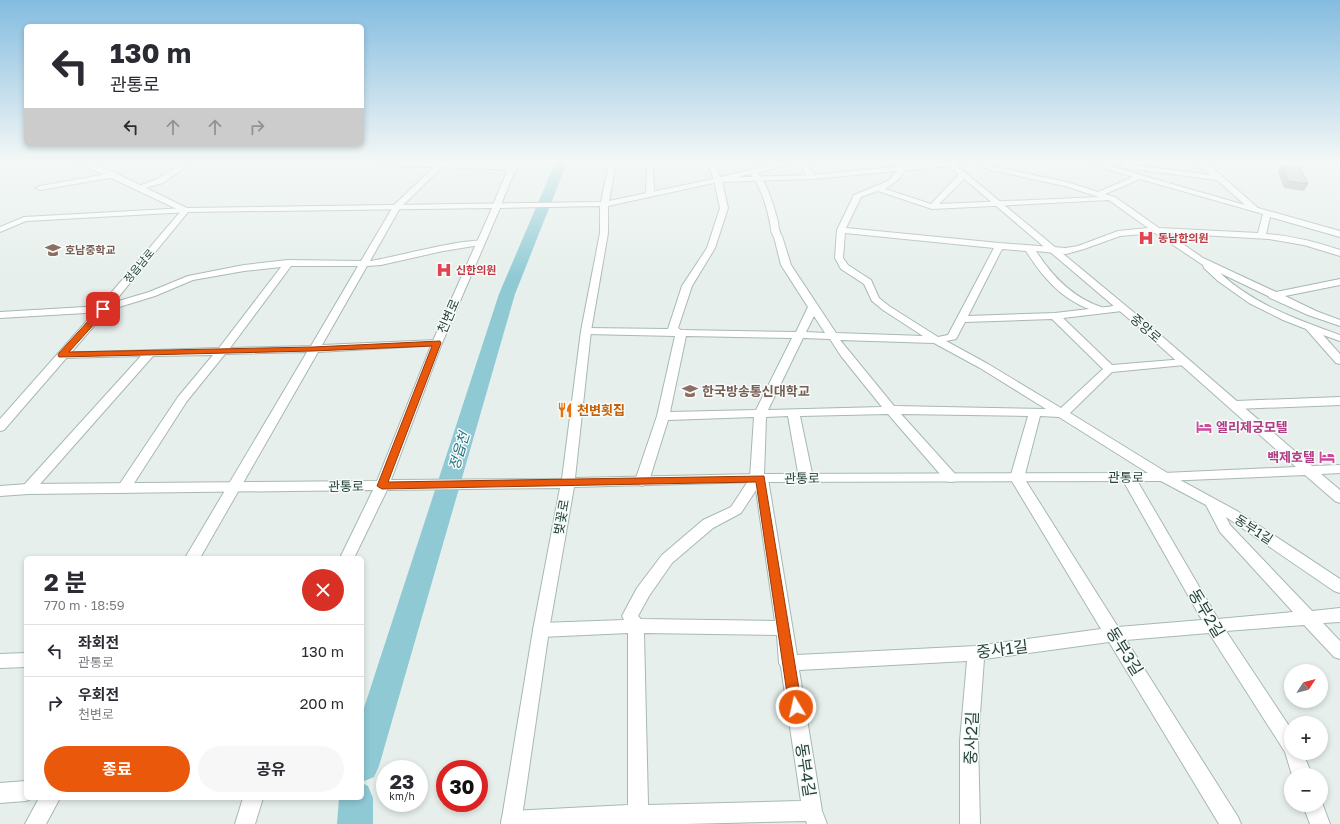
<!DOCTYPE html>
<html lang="ko">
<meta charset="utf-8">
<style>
:root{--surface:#fff;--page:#f7f7f7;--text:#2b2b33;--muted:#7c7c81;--line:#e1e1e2;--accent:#ea580c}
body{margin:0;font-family:"Golos Text","Noto Sans KR",sans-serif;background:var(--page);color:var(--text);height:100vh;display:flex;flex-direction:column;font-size:15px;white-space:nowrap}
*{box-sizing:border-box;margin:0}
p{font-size:13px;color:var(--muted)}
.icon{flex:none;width:22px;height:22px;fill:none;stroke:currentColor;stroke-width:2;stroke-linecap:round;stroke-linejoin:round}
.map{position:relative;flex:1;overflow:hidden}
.sheet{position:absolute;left:24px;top:556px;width:340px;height:244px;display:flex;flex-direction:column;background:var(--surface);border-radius:6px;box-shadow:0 2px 6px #0003}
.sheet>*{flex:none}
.hud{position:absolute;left:24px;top:24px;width:340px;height:122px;border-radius:6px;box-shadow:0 2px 6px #0003;background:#fff;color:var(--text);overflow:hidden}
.needle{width:26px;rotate:54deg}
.tools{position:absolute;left:1284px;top:664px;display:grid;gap:8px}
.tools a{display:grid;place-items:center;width:44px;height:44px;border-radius:50%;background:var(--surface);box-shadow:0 2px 6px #0003;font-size:20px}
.speed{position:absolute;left:376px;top:760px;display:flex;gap:8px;font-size:20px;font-weight:700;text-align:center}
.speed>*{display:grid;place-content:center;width:52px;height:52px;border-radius:50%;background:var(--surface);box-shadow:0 2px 6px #0003;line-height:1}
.speed small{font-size:10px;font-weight:400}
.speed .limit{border:6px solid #d22;background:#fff;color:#111}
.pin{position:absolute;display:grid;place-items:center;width:34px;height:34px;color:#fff;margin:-17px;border-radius:8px;box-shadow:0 2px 6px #0006}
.me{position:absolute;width:44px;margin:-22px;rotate:351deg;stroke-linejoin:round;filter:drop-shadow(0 0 3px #0008)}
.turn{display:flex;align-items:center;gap:14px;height:84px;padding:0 20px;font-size:18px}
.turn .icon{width:52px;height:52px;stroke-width:2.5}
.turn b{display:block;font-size:28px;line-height:34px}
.lanes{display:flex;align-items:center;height:38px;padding:0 20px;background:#0003;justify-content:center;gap:20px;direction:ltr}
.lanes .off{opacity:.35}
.round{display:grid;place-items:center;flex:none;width:42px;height:42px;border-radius:21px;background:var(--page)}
.headline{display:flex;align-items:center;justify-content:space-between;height:68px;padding:0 20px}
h1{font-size:24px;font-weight:700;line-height:30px}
.action{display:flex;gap:8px;margin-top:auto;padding:8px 20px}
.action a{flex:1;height:46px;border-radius:24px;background:var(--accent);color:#fff;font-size:16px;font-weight:700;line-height:46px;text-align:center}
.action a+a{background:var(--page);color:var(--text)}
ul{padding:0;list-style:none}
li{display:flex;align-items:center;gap:12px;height:52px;padding:0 20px;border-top:1px solid var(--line)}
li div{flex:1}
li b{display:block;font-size:15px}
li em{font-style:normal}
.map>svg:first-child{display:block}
</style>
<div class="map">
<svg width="1340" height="824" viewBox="0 0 1340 824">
<rect width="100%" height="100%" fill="#e6efeb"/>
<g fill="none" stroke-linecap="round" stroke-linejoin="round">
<g fill="#8ec9d4" fill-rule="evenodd">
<path d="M555 163H567L515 294 379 766 374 777 362 782V714L499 294Z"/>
<path d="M362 783 368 786 373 798V824H337L339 798H362Z"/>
</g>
<defs>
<g id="minor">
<path d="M183 163H191L163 183 138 190 134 188 157 179Z"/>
<path d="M379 163H446L514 166 518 168 514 170 442 167 400 208 370 261C387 259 477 235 484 242L480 245 443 251 381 265 367 266 322 345 437 340 441 341 442 343 441 345 318 352 200 558H185L307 352 225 354 187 401 129 491 124 493 119 491 117 488 119 485 178 397 213 355 153 356 33 492 28 494 23 492 21 489 23 486 141 356 62 358 57 355 58 353 219 348 281 267 244 271 193 280 155 296 103 312 0 318V312L102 306 149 292 188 276 244 265 288 260 361 261 394 205 434 167 382 165ZM291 266H358L311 346 230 348Z"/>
<path d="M647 163H653L654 195 650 197 646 195Z"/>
<path d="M708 163H715L720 177 780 163H792L757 173C767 183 773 204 777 218 779 224 778 231 782 236L791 265 836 333 923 336 883 310 872 301 864 284 841 269 835 258 837 230 854 195 888 181 900 168 893 163H902L908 167 898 180 885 189 931 204 960 173H966V177L939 204 1099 197 1065 186 991 170 975 163H985L995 167 1067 182 1098 192 1133 177 1088 163H1099L1245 205 1217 180 1124 168 1121 166 1124 164 1211 175 1193 163H1201L1215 170 1258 208 1340 231V237L1270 217 1266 234C1292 236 1316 242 1340 250V256L1304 245 1269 239 1167 233 1203 258 1276 292 1340 279V285L1285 296 1316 311 1340 320V326L1308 315 1270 298 1268 296 1220 273C1253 304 1298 320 1340 335V341L1323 335 1340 354V364L1336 363 1306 329 1283 320 1249 303 1218 281 1204 268 1203 265 1155 233 1120 236 1084 249 1066 254 1036 251C1052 276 1072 297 1101 307 1108 309 1121 301 1127 308L1122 311 1063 318 1112 365 1185 359 1190 362 1185 365 1112 372 1070 413 1169 474 1237 511 1340 579V593L1334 591 1226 517 1230 525 1312 611 1340 608V622L1323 623 1340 641V659L1334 657 1304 625 1226 631 1291 729V753H1303L1312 775H1292L1285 752 1209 633 1126 640 1238 817 1241 824H1219L1109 642 984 659 978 741 980 824H960V741L967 661 799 670 822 811 827 824H807L806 821 685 824H502L501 821 504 814 511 811 628 805V633L541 637 535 635 533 630 535 625 541 623 624 620 622 616 637 588 662 555 703 520 731 507 750 478 754 417 668 420 649 481 647 484 642 486 637 484 635 481 657 416 675 336 586 334 581 331 586 328 668 329 682 286 707 248 720 208 714 180ZM750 174C760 184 766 205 769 218 771 225 770 232 774 237L781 265 808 307 796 332 681 330 678 328 692 286 715 248 728 208 722 181ZM1140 179 1263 214 1258 233 1159 228 1115 197 1105 194ZM878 191 932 209 1109 200 1148 228 1118 231 1078 246 1066 248 999 243 846 228 861 197ZM845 233 994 248 948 335 938 337 889 306 879 298 871 280 848 265 843 258ZM1002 249 1026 251C1042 276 1060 298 1089 309L1055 313 968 316ZM814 316 825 333 806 332ZM1052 319 1103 369 1061 408 988 364 946 341 956 339 965 322ZM686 336 792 338 756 410 670 412ZM803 338 830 339 841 356 882 407 768 410ZM840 340 934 343 980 368 1046 409 894 406ZM888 414 946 481 951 482 956 481 958 478 956 475 901 414 1028 416 1010 478 1101 629 976 646 797 655 768 479 764 475 766 417 788 416 799 478 801 481 806 482 811 481 813 478 800 416ZM1040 416 1059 417 1159 480 1206 505 1220 532 1293 612 1218 619 1135 477 1133 474 1128 473 1123 474 1121 477 1202 620 1118 627 1024 478ZM756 490 775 621 641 619 638 616 649 596 672 563 713 528 741 513ZM644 633 777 635 779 663 781 667 801 801 648 805Z"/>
<path d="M799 163H806L816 177 815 179H809Z"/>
<path d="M113 173H116V177L40 190 36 188 40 186Z"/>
<path d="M186 208H189V212L26 221 0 232V227L24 217Z"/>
<path d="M1340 397V405L1236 409 1232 408 1230 405 1232 402 1236 401Z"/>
<path d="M26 653V667L0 668V654Z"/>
<path d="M26 781V798H33L26 801 0 803V783Z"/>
<path d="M39 798H60L46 824H25Z"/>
<path d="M1321 800 1330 824H1310L1303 805H1321Z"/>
</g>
<g id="tertiary">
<path d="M76 163H86L111 171 187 208 601 202 609 163H616L609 201 718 178 812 175 936 163H963L956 165 1143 320 1312 466 1340 465V473L1321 474 1340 490V503L1335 501 1305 475 1164 481 757 482 574 487 549 630 521 824H501L533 630 560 488 387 490 354 558H340L373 490 28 494 0 496V486L28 484 377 481 432 343 492 208 188 212 107 311 4 430 0 431V419L99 307 181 211 105 175ZM949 166 1135 324 1296 467 1164 473 757 474 575 478 591 331 608 233V206L718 182 812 179ZM600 206V233L581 331 562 479 391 480 442 343 500 208Z"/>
<path d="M243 798H263L255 824H235Z"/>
</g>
<path id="secondary" d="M511 163H518L500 207 499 209H493L492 207Z"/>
</defs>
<use href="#minor" stroke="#a8b8b2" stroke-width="2"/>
<use href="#tertiary" stroke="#a8b8b2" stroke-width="2"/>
<use href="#secondary" stroke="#a4bbb3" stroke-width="2"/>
<use href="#minor" fill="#fff" fill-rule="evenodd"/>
<use href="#tertiary" fill="#fff" fill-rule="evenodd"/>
<use href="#secondary" fill="#fff" fill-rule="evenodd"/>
</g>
<path fill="#a1aea9" d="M1281 165 1308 184 1304 191 1284 188 1278 172Z"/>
<path fill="#bbcac4" stroke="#838d89" d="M1281 165 1300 168 1308 184 1288 181Z"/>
<linearGradient id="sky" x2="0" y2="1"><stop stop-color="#84bce0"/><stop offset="0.58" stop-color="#f4f8f6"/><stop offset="1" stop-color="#f4f8f6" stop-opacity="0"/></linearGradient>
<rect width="1340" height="279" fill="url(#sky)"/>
<path fill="#ea580c" stroke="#983908" d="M103 307 107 309 106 311 69 352 313 347 440 341 441 343 388 482 764 476 802 707 800 712 796 713 791 712 789 707 756 482 382 489 377 486 432 346 313 351 59 357 58 355 59 353 100 308Z"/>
<defs>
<symbol id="hospital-bare" viewBox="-9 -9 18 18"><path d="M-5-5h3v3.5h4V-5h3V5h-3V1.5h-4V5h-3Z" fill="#e0444e" stroke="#f7fbf9" stroke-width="2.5" paint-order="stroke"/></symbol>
<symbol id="school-bare" viewBox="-9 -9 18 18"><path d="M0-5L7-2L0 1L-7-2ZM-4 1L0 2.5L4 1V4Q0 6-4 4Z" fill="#8d6e63" stroke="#f7fbf9" stroke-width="2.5" paint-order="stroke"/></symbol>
<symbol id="university-bare" viewBox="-9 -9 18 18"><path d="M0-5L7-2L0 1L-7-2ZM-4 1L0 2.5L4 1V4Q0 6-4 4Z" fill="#8d6e63" stroke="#f7fbf9" stroke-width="2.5" paint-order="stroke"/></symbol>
<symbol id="restaurant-bare" viewBox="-9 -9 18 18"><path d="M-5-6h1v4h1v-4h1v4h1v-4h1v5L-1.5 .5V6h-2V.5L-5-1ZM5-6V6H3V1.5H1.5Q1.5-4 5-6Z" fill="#e8710a" stroke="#f7fbf9" stroke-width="2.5" paint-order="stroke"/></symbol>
<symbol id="hotel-bare" viewBox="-9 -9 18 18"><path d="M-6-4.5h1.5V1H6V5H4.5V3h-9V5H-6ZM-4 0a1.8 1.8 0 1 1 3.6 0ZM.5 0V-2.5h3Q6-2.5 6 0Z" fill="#d1479c" stroke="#f7fbf9" stroke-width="2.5" paint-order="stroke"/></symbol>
</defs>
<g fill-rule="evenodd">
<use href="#hospital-bare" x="1135" y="227" width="22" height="22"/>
<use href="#school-bare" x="42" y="239" width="22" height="22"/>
<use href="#hospital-bare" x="433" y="259" width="22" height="22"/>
<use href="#university-bare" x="679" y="380" width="22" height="22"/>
<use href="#restaurant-bare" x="554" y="399" width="22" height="22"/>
<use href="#hotel-bare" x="1193" y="416" width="22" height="22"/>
<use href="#hotel-bare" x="1316" y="446" width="22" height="22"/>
</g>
<g text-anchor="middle" stroke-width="3" stroke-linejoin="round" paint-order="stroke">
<g font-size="11" font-weight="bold" fill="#be3a42" stroke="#f7fbf9" text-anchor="start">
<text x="1158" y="242">동남한의원</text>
<text x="456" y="274">신한의원</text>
</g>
<g font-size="11" font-weight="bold" fill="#785e54" stroke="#f7fbf9" text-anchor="start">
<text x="65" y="254">호남중학교</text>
</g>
<g font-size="11" fill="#24423a" stroke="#f7fbf9">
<text transform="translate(139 266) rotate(-50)" y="4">정읍남로</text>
</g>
<g font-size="13" fill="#24423a" stroke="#f7fbf9">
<text transform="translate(448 316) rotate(-67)" y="5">천변로</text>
<text transform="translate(1146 328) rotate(41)" y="5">중앙로</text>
<text x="1126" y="482">관통로</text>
<text transform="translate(802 478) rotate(-1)" y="5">관통로</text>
<text transform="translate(346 486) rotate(-1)" y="5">관통로</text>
<text transform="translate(561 517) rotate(-80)" y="5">벚꽃로</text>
<text transform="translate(1254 529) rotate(33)" y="5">동부1길</text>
</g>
<g font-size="13" font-weight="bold" fill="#785e54" stroke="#f7fbf9" text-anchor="start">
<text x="702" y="396">한국방송통신대학교</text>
</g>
<g font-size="13" font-weight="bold" fill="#c56008" stroke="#f7fbf9" text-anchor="start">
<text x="577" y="415">천변횟집</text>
</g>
<g font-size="13" font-weight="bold" fill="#b23c85" stroke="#f7fbf9" text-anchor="start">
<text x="1216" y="432">엘리제궁모텔</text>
<text x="1315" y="462" text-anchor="end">백제호텔</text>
</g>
<g font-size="14" font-style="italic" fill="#1c6f80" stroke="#f7fbf9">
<text transform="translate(459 451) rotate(-73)" y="5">정읍천</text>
</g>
<g font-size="16" fill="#24423a" stroke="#f7fbf9">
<text transform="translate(1207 613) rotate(59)" y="6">동부2길</text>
<text transform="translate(1002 649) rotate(-7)" y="6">중사1길</text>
<text transform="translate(1125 651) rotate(58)" y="6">동부3길</text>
<text transform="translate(971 738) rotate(-88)" y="6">중사2길</text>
<text transform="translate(806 770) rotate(81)" y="6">동부4길</text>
</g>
</g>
</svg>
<div class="tools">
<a><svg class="needle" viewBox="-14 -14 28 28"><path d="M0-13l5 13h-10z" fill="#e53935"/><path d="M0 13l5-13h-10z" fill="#7c7c81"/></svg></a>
<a>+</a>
<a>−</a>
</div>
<div class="speed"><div>23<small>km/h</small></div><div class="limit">30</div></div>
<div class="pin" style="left:103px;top:309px;background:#d93025"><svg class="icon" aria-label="arrive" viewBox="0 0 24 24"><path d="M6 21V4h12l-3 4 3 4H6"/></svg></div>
<svg class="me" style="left:796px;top:707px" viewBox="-20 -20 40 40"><circle r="17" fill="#ea580c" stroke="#fff" stroke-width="3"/><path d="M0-11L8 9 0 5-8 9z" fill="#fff"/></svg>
<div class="hud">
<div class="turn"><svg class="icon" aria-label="left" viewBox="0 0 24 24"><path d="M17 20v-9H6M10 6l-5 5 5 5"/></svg><div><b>130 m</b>관통로</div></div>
<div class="lanes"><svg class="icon" aria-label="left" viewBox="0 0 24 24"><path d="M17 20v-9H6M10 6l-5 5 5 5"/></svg><svg class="icon off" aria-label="ahead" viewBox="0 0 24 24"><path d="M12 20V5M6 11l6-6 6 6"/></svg><svg class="icon off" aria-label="ahead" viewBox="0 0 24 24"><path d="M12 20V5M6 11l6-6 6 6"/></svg><svg class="icon off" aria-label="right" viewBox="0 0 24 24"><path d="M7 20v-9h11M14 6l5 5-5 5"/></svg></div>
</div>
<section class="sheet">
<div class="headline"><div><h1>2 분</h1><p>770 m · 18:59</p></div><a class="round" style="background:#d93025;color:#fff"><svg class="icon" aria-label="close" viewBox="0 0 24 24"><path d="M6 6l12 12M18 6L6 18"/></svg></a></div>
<ul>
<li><svg class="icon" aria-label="left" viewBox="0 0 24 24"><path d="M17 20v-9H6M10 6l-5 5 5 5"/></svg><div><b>좌회전</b><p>관통로</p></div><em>130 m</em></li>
<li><svg class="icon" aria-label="right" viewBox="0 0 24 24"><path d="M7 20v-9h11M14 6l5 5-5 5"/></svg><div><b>우회전</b><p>천변로</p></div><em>200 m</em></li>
</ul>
<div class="action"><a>종료</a><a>공유</a></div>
</section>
</div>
